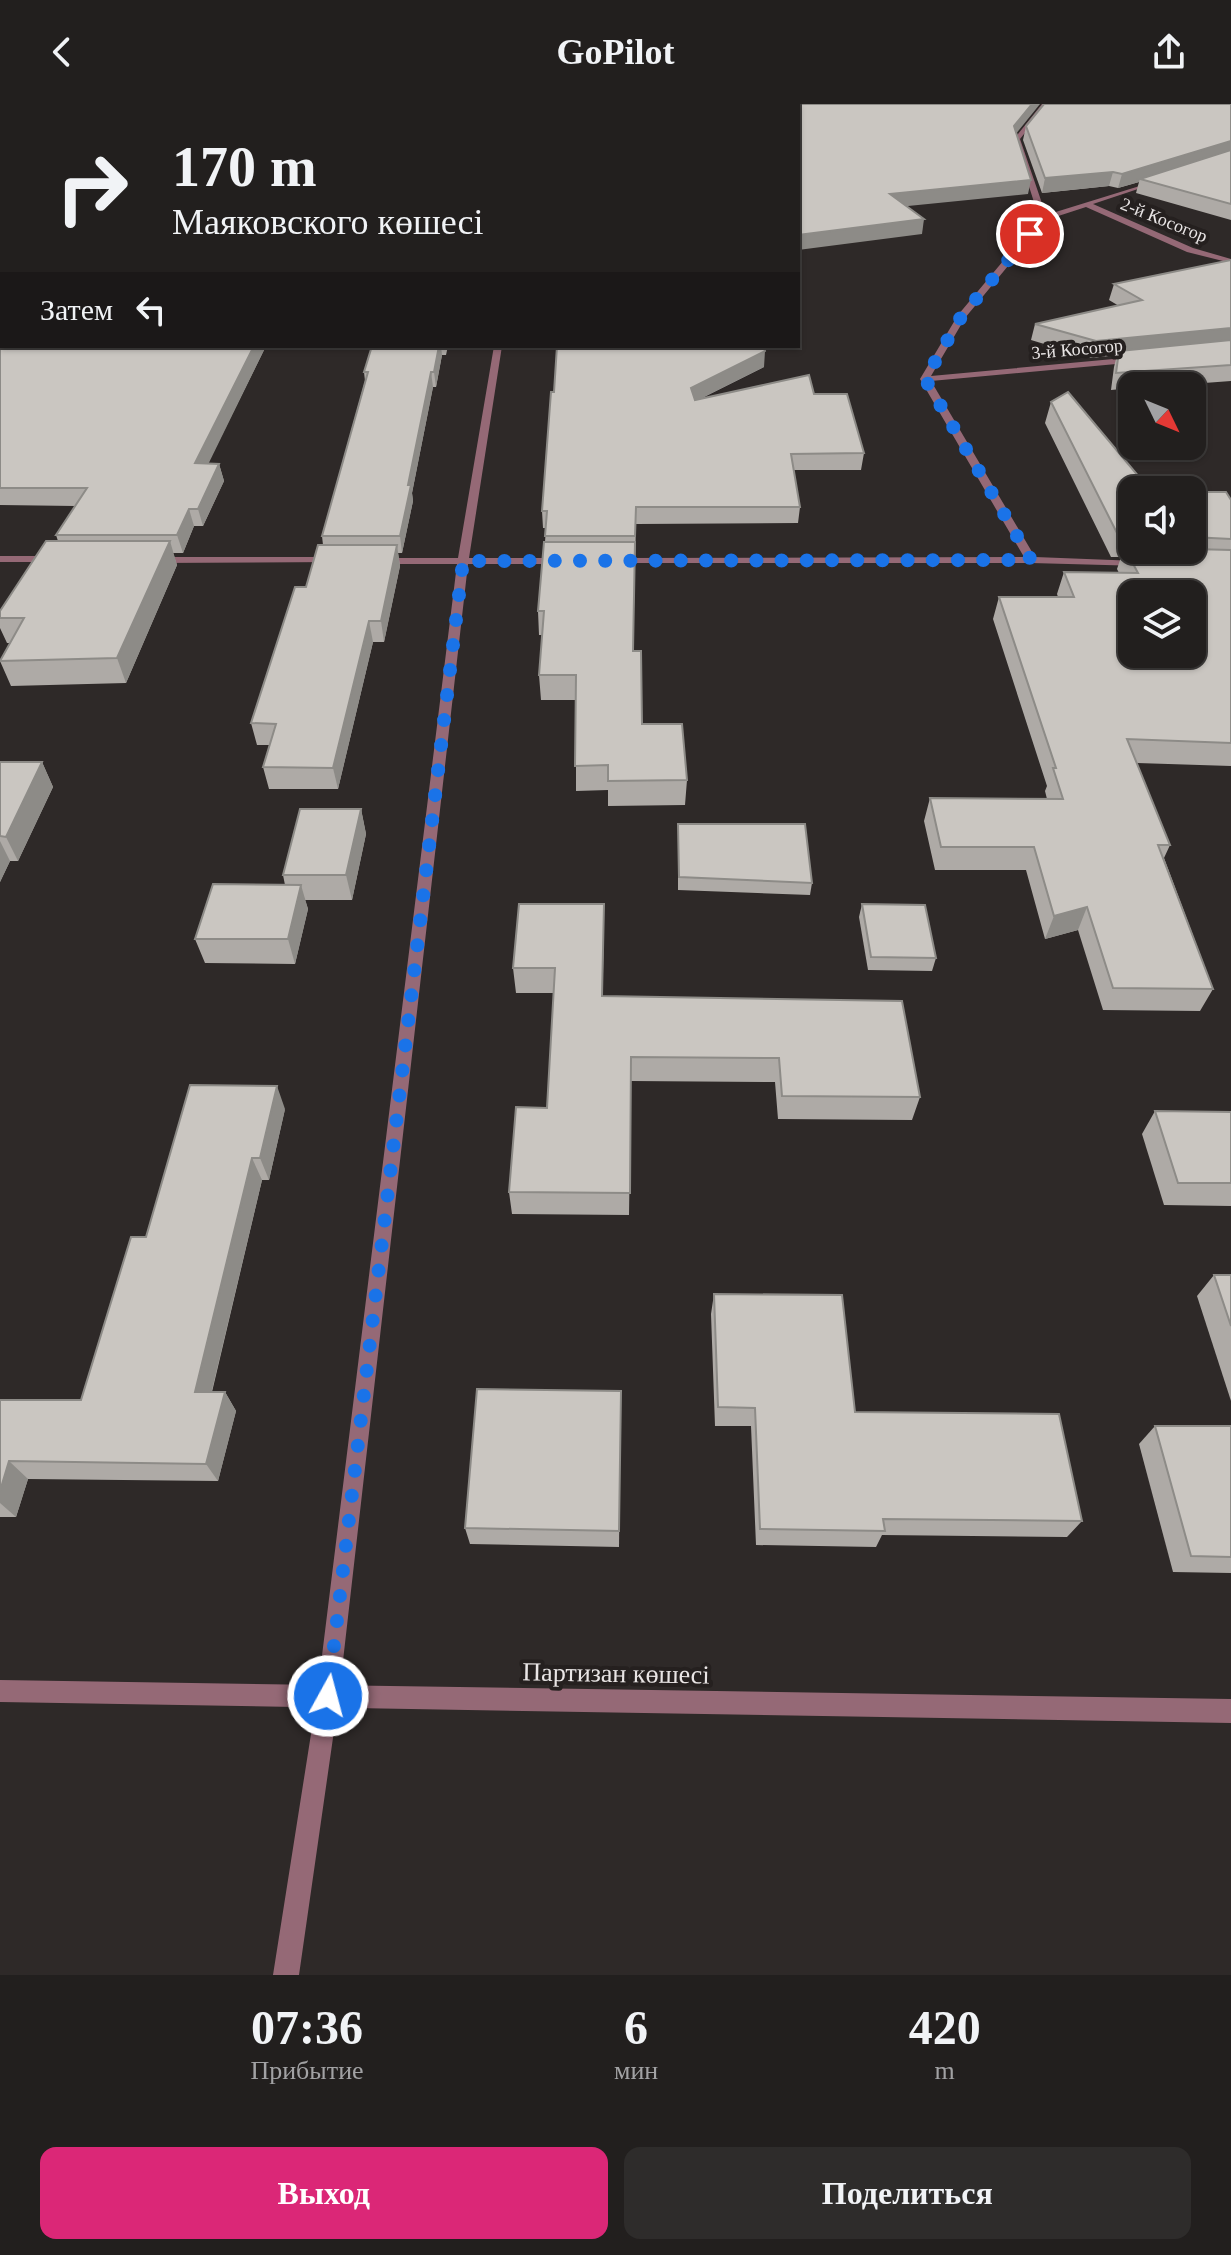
<!DOCTYPE html>
<html lang="ru">
<meta charset="utf-8">
<style>
:root{--surface:#221f1e;--page:#2e2c2b;--text:#f1f3f6;--muted:#a2a2a4;--line:#3f3d3c;--accent:#db2777}
body{margin:0;font-family:"Times New Roman",serif;background:var(--page);color:var(--text);height:100vh;display:flex;flex-direction:column;font-size:30px;white-space:nowrap}
*{box-sizing:border-box;margin:0}
p{font-size:26px;color:var(--muted)}
.icon{flex:none;width:44px;height:44px;fill:none;stroke:currentColor;stroke-width:2;stroke-linecap:round;stroke-linejoin:round}
.map{position:relative;height:1871px;overflow:hidden}
.drawer{display:flex;flex-direction:column;background:var(--surface);flex:1}
.drawer>*{flex:none}
.banner{position:absolute;left:0px;top:0px;width:800px;height:244px;box-shadow:0 2px 6px #0004,0 0 0 2px var(--line);background:#221f1e;color:var(--text);overflow:hidden}
.needle{width:52px;rotate:133deg}
.buttons{position:absolute;left:1118px;top:268px;display:grid;gap:16px}
.buttons a{display:grid;place-items:center;width:88px;height:88px;border-radius:16px;background:var(--surface);box-shadow:0 2px 6px #0004,0 0 0 2px var(--line);font-size:40px}
.pin{position:absolute;display:grid;place-items:center;width:68px;height:68px;color:#fff;margin:-34px;border:4px solid #fff;border-radius:50%;box-shadow:0 2px 8px #0007}
.me{position:absolute;width:88px;margin:-44px;rotate:7deg;stroke-linejoin:round;filter:drop-shadow(0 0 6px #0008)}
.turn{display:flex;align-items:center;gap:28px;height:168px;padding:0 40px;font-size:36px}
.turn .icon{width:104px;height:104px;stroke-width:2.5}
.turn b{display:block;font-size:56px;line-height:68px}
.then{display:flex;align-items:center;height:76px;padding:0 40px;background:#0003;gap:16px;font-size:30px}
.eta{display:flex;justify-content:space-evenly;align-items:center;height:136px;text-align:center}
.eta b{font-size:48px;font-weight:700;line-height:56px}
.button{display:flex;gap:16px;margin-top:auto;padding:16px 40px}
.button a{flex:1;height:92px;border-radius:16px;background:var(--accent);color:#fff;font-size:32px;font-weight:700;line-height:92px;text-align:center}
.button a+a{background:var(--page);color:var(--text)}
header{display:flex;justify-content:space-between;align-items:center;height:104px;padding:0 40px;background:var(--surface);font-size:36px;font-weight:700}
.map>svg:first-child{display:block}
</style>
<header><svg class="icon" aria-label="back" viewBox="0 0 24 24"><path d="M15 5l-7 7 7 7"/></svg>GoPilot<svg class="icon" aria-label="share" viewBox="0 0 24 24"><path d="M12 15V3M7 8l5-5 5 5M5 13v7h14v-7"/></svg></header>
<div class="map">
<svg width="1231" height="1871" viewBox="0 0 1231 1871">
<rect width="100%" height="100%" fill="#2e2928"/>
<g fill="none" stroke-linecap="round" stroke-linejoin="round">
<g fill="#956976" fill-rule="evenodd">
<path d="M1042 0H1048L1020 35 1046 111 1159 76V78L1093 100 1193 144 1231 155V159L1187 148 1086 103 1046 116 965 214 931 272 1135 253 1138 254V258L931 277 1035 453 1138 457 1143 460 1142 462 1031 459H610V455L614 454 1024 453 920 275 958 211 1039 114 1014 35Z"/>
<rect x="0" y="96" width="2" height="4"/>
<path d="M494 242H502L469 454H562L567 457 562 460H468L339 1592 299 1871H273L317 1592 457 460H378L373 457 378 454H458Z"/>
<path d="M0 452H54L59 455 54 458H0Z"/>
<path d="M334 453 338 454V458L154 459 149 456 154 453Z"/>
</g>
<g fill="#956976" fill-rule="evenodd">
<path d="M100 0 98 2H92L94 0Z"/>
<path d="M0 101H2L0 107Z"/>
<path d="M0 1576 1231 1595V1619L0 1598Z"/>
</g>
</g>
<g fill="#aeaaa6">
<path d="M1231 0V116L1136 89 1139 78 1118 84 1109 82 1042 89 1023 36 1026 22Z"/>
<path d="M0 122 2 242H266L208 359 219 360 224 377 203 422H194L183 449H173L177 461 126 579 11 582 0 557 10 539H7L0 524V507L58 437 56 431 75 402 0 401Z"/>
<path d="M1231 156V277L1164 282H1132V284L1111 286 1114 263 1117 251 1091 254 1031 236 1035 220 1119 202 1109 196 1114 180Z"/>
<path d="M372 242H448L446 251H442L436 283H433L412 389 413 397 402 449H398L400 462 384 538H373L338 685H269L263 663 270 641H257L251 619 323 441 322 432 365 277 364 268Z"/>
<path d="M764 263 700 295 814 290 864 349 861 366H794L800 403 798 419 636 420 633 547 642 620 687 676 685 701 608 702V686L576 687V596H541L539 571 542 531H539L538 507 545 438 546 424H543L542 407 551 288Z"/>
<path d="M1051 298 1132 386V446H1192V388L1231 396V662L1137 659 1170 741 1164 754 1213 885 1200 907 1103 906 1078 826 1045 835 1026 766H935L924 717 930 694 1047 695 1045 687 1047 682 993 515 999 493H1058L1057 490 1064 468 1119 469 1117 465 1121 453H1111L1045 319Z"/>
<path d="M0 658H42L53 683 18 757H10L0 778Z"/>
<path d="M361 705 366 730 352 796H305L308 805 295 860 205 859 195 835 285 781 283 771Z"/>
<path d="M678 720 812 779 810 791 678 786Z"/>
<path d="M862 800 936 854 932 867 868 866 859 813Z"/>
<path d="M604 825 602 892 920 993 912 1016 778 1015 775 978 631 977 629 1111 512 1110 509 1088 547 1004 554 889H516L513 864Z"/>
<path d="M285 1005 269 1076H262L212 1288H225L236 1307 218 1377 28 1375 16 1413H0V1296H81Z"/>
<path d="M1155 1007 1231 1008V1102L1164 1101 1142 1030Z"/>
<path d="M1214 1171H1231V1297L1197 1192Z"/>
<path d="M714 1190 855 1308 1082 1417 1067 1433 882 1431 876 1443 756 1441 751 1322H715L711 1210Z"/>
<path d="M621 1287 619 1443 470 1440 465 1424Z"/>
<path d="M1155 1322H1231V1469L1173 1468 1139 1340Z"/>
</g>
<g fill="#8d8b87">
<path d="M24 0H42L40 2H22Z"/>
<path d="M1032 0H1040L1011 36 1014 22Z"/>
<path d="M2 20V38L0 40V22Z"/>
<path d="M1231 37V49L1140 75 1139 78 1118 84 1122 70Z"/>
<path d="M1113 68 1109 82 1042 89 1045 74Z"/>
<path d="M1031 76 1028 90 888 104 890 90Z"/>
<path d="M924 115 922 130 798 146V131Z"/>
<path d="M1231 224V240L1119 247 1117 251 1091 254 1096 237Z"/>
<path d="M254 242H266L200 377 195 359Z"/>
<path d="M439 242H441L442 251 436 283 434 268Z"/>
<path d="M765 247 764 263 690 300 691 284Z"/>
<path d="M431 268 433 283 412 389 413 397 402 449 400 432 408 381Z"/>
<path d="M219 360 224 377 203 422 198 405Z"/>
<path d="M189 405 194 422 183 449 177 431Z"/>
<path d="M170 437 177 461 126 579 117 554Z"/>
<path d="M397 441 400 462 384 538 381 517Z"/>
<path d="M369 517 373 538 338 685 333 664Z"/>
<path d="M42 658 53 683 18 757 6 733Z"/>
<path d="M361 705 366 730 352 796 346 771Z"/>
<path d="M0 737 10 757 0 778Z"/>
<path d="M301 781 308 805 295 860 288 835Z"/>
<path d="M604 800V825L602 916V892Z"/>
<path d="M1087 803 1078 826 1045 835 1054 812Z"/>
<path d="M277 982 285 1005 269 1076 260 1054Z"/>
<path d="M252 1054 262 1076 207 1307 195 1288Z"/>
<path d="M225 1288 236 1307 218 1377 206 1360Z"/>
<path d="M9 1357 28 1375 16 1413 0 1399V1387Z"/>
</g>
<g fill="#cac6c1" stroke="#8d8b87" stroke-width="2" fill-rule="evenodd">
<path d="M0 0H24L22 2H2V20L0 22Z"/>
<path d="M108 0H1032L1014 22 1031 76 890 90 924 115 798 131V2H107Z"/>
<path d="M1044 0H1231V37L1122 70 1113 68 1045 74 1026 22Z"/>
<path d="M1231 46V100L1140 75Z"/>
<path d="M2 120V242H254L195 359 219 360 198 405H189L177 431H56L87 384H0V122Z"/>
<path d="M1231 156V224L1096 237 1035 220 1142 196 1114 180Z"/>
<path d="M1231 236V261L1116 269 1119 247Z"/>
<path d="M372 242H439L434 268H431L408 381H411L400 432H322L368 268H364Z"/>
<path d="M557 242H764L765 247 691 284 695 296 809 271 814 290H847L864 349 791 350 800 403H636L635 432H545L547 407H542L551 288H554Z"/>
<path d="M1068 288 1150 386H1132V431H1118L1051 298Z"/>
<path d="M1192 388H1226L1231 396V435L1192 433Z"/>
<path d="M46 437H170L117 554 0 557 24 514H0V507Z"/>
<path d="M544 438H635L633 547H641L642 620H682L687 676 608 677V661L575 662 576 571H539L544 507H538Z"/>
<path d="M318 441H397L381 517H369L333 664 263 663 276 620 251 619 295 483H306Z"/>
<path d="M1124 443H1132V446L1192 445 1231 446V639L1127 635 1170 741H1158L1213 885 1113 884 1087 803 1054 812 1034 743H941L930 694 1063 695 1053 664H1056L999 493H1074L1064 468 1138 469ZM1132 490H1192V550H1132Z"/>
<path d="M0 658H42L6 733 0 732Z"/>
<path d="M300 705H361L346 771H283Z"/>
<path d="M678 720H805L812 779 679 773Z"/>
<path d="M213 780 301 781 288 835H195Z"/>
<path d="M519 800H604L602 892 902 897 920 993 782 992 779 954 631 953 630 1089 509 1088 516 1003 547 1004 555 864H513Z"/>
<path d="M862 800 925 801 936 854 871 853Z"/>
<path d="M190 981 277 982 260 1054H252L195 1288H225L206 1360 9 1357 0 1387V1296H81L131 1133H146Z"/>
<path d="M1155 1007 1231 1008V1079H1178Z"/>
<path d="M1214 1171H1231V1222Z"/>
<path d="M714 1190 842 1191 855 1308 1059 1310 1082 1417 883 1415 885 1427 760 1425 755 1304 718 1303Z"/>
<path d="M477 1285 621 1287 619 1427 465 1424Z"/>
<path d="M1155 1322H1231V1453L1191 1452Z"/>
</g>
<g fill="none" stroke-linecap="round" stroke-linejoin="round">
<path stroke="#1a73e8" stroke-width="14" stroke-dasharray="0 25.2" d="M328 1592 463 457 1031 456 925 275 961 213 1030 130"/>
</g>
<g text-anchor="middle" stroke-width="8" stroke-linejoin="round" paint-order="stroke">
<g font-size="18" fill="#e9e5e5" stroke="#25201f">
<text transform="translate(1164 116) rotate(22)" y="6">2-й Косогор</text>
<text transform="translate(1077 245) rotate(-5)" y="6">3-й Косогор</text>
</g>
<g font-size="26" fill="#e9e5e5" stroke="#25201f">
<text transform="translate(616 1569) rotate(1)" y="9">Партизан көшесі</text>
</g>
</g>
</svg>
<div class="buttons">
<a><svg class="needle" viewBox="-14 -14 28 28"><path d="M0-13l5 13h-10z" fill="#e53935"/><path d="M0 13l5-13h-10z" fill="#a2a2a4"/></svg></a>
<a><svg class="icon" aria-label="sound" viewBox="0 0 24 24"><path d="M4 9h4l5-4v14l-5-4H4zM17 9q2 3 0 6"/></svg></a>
<a><svg class="icon" aria-label="layers" viewBox="0 0 24 24"><path d="M12 4l9 5-9 5-9-5zM3 14l9 5 9-5"/></svg></a>
</div>
<div class="pin" style="left:1030px;top:130px;background:#d93025"><svg class="icon" aria-label="arrive" viewBox="0 0 24 24"><path d="M6 21V4h12l-3 4 3 4H6"/></svg></div>
<svg class="me" style="left:328px;top:1592px" viewBox="-20 -20 40 40"><circle r="17" fill="#1a73e8" stroke="#fff" stroke-width="3"/><path d="M0-11L8 9 0 5-8 9z" fill="#fff"/></svg>
<div class="banner">
<div class="turn"><svg class="icon" aria-label="right" viewBox="0 0 24 24"><path d="M7 20v-9h11M14 6l5 5-5 5"/></svg><div><b>170 m</b>Маяковского көшесі</div></div>
<div class="then">Затем<svg class="icon" aria-label="left" viewBox="0 0 24 24"><path d="M17 20v-9H6M10 6l-5 5 5 5"/></svg></div>
</div>
</div>
<section class="drawer">
<div class="eta">
<div><b>07:36</b><p>Прибытие</p></div>
<div><b>6</b><p>мин</p></div>
<div><b>420</b><p>m</p></div>
</div>
<div class="button"><a>Выход</a><a>Поделиться</a></div>
</section>
